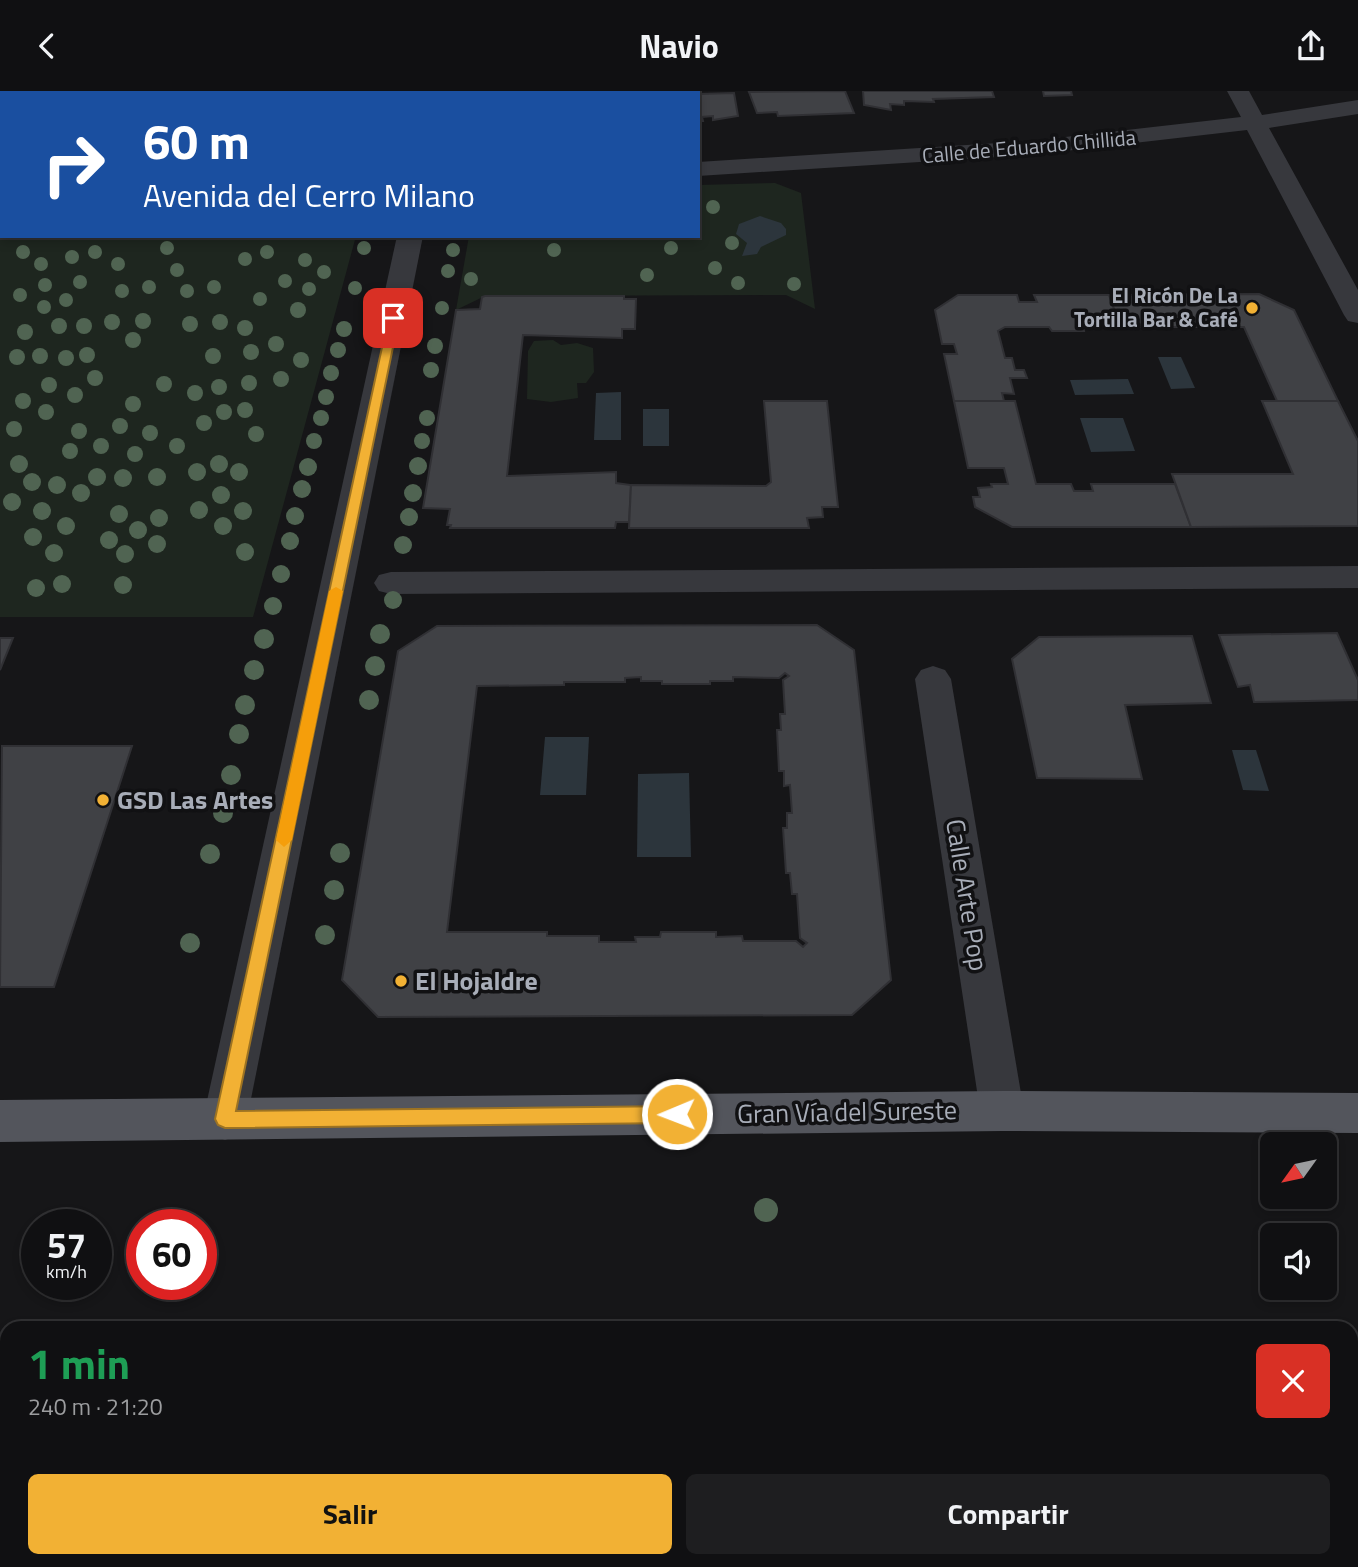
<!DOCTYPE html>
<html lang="es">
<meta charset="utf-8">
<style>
:root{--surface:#101012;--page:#1e1e20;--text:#f1f3f6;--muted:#9c9d9f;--line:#303032;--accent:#f2b134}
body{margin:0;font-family:"Titillium Web",sans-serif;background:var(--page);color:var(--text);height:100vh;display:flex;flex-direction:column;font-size:26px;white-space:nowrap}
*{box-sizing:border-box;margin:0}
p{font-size:23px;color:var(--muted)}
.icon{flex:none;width:38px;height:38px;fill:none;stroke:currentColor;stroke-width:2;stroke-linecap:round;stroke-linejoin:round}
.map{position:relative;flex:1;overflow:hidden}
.details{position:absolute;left:0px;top:1230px;width:1358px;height:247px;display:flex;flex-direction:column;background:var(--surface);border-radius:21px 21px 0 0;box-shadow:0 4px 10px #0003,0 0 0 2px var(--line)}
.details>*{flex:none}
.top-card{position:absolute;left:0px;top:0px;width:700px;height:147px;box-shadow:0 4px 10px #0003,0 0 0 2px var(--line);background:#1a4fa0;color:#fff;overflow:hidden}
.needle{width:46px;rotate:237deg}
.buttons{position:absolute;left:1260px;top:1041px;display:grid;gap:14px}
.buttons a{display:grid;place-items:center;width:77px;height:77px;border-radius:10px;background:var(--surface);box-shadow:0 4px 10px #0003,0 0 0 2px var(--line);font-size:35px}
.speed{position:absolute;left:21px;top:1118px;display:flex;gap:14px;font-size:35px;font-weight:700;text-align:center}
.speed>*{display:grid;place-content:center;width:91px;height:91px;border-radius:50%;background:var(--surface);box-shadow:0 4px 10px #0003,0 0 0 2px var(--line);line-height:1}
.speed small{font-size:18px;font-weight:400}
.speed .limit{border:10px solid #d22;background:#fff;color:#111}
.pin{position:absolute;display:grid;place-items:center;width:60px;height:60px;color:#fff;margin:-30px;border-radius:14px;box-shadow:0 4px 10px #0006}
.me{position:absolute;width:77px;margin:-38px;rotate:269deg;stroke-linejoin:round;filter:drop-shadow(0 0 5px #0008)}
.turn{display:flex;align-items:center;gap:24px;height:147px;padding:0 28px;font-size:32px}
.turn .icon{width:91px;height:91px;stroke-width:2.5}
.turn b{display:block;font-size:49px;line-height:60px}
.round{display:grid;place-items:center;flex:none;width:74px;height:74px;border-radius:10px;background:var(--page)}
.head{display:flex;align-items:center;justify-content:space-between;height:119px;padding:0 28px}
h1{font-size:42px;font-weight:700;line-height:52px;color:#1e9e55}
.primary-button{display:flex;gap:14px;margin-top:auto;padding:14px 28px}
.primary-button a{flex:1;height:80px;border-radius:10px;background:var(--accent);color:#111;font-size:28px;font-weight:700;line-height:80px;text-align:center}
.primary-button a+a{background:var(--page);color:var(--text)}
header{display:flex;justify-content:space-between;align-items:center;height:91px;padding:0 28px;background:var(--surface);font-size:32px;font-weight:700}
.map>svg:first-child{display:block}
</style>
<header><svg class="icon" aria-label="back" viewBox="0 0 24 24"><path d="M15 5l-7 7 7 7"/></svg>Navio<svg class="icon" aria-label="share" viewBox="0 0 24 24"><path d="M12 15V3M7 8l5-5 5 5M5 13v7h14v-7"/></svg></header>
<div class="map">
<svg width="1358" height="1476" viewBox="0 0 1358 1476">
<rect width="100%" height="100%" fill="#161618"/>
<g fill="#1e261f">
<path d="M0 0H395L2 2V145H356L253 526H0Z"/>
<path d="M775 92 801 102 815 218 786 204 485 205 456 219 469 145H698V94Z"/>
<path d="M553 249 561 254 577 252 593 257 594 281 586 292H577L578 307 551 311 527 308 528 260 534 250Z"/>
</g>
<g fill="#2c353c">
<path d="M760 125 781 132 786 138V144L761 156 757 163 742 165 747 152 736 143 739 133Z"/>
<path d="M1158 266H1181L1195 297 1171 298Z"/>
<path d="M1128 288 1134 303 1075 304 1070 289Z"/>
<path d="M621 301V349H594L596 302Z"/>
<rect x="643" y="318" width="26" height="37"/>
<path d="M1080 327H1123L1135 360 1091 361Z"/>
<path d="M545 646H589L586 704H540Z"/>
<path d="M1232 659H1256L1269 700 1243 699Z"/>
<path d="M689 682 691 766H637L638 683Z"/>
</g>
<g fill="#404145" stroke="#303034" stroke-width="2" fill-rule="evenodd">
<path d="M845 0 854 22 778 25 777 21 757 22 749 1Z"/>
<path d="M863 0H992L994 6 933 8 934 11 904 10V14L890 13 891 19 864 14Z"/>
<path d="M1043 0H1071L1072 4 1044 5Z"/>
<path d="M734 2 738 25 713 29V25L702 26 703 30H698V3Z"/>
<path d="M1259 203 1294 219 1338 310H1277L1244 236H1120L1109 204Z"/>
<path d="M958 204H1017L1019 211H1037L1034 204H1109L1118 230H1106L1108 236H1083L1084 240H1052L1049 236H1005L998 240 1005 267H1012L1015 279H1024L1027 287H1010L1014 303 1002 302 1004 310H954L944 263H957L954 253H942L935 219Z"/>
<path d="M485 205H624V208H636L635 238H622V247L523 244 507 385 616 381V392L631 394 629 431H616L615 437H450L451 434H447L450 418 423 417 456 219 480 218 482 206Z"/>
<path d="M764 310H827L838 416H822L823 426 807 427 809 437H629L631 394 766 395 771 391Z"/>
<path d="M954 310H1015L1036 393H1071L1074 400H1093L1091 393H1175L1191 436H1012L975 416 973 406H980L978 397 992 396 991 393H1008L1004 377H968Z"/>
<path d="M1262 310H1338L1358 350V435L1191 436 1172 383H1293Z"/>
<path d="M817 534 854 559 891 889 852 924 378 926 342 889 398 560 437 535ZM785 582 789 585 783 589 785 623H780L781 639H777L779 680H784V695L790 694 792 722H787V737H783L786 782H790L792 803H797L800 847 807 852 803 856 796 850H743L742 845 716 846V841H661L660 846H635L636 851H599V845H547V841H447L477 595 564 594V591H625V587L641 586V590H662V593H710V590H733V586L779 587Z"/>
<path d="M1337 542 1358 589V609L1254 611 1250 594 1238 596 1219 544Z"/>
<path d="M1192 545 1211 612 1125 614 1142 688 1037 687 1012 568 1039 546Z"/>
<path d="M0 547H13L0 579Z"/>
<path d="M2 655H132L54 896H0Z"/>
</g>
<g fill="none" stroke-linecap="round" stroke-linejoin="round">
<g fill="#37383d" fill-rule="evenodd">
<path d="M431 0H453L430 2Z"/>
<path d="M1227 0H1249L1262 24 1358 9V23L1269 37 1358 199V232L1348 230 1344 224 1247 39 1030 64 698 85V71L1030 50 1241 26Z"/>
<path d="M397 145H423L247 1028 241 1043 225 1049 209 1043 203 1028Z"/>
<path d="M1358 475V497L391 503 379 500 374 492 379 484 391 481Z"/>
<path d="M933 575 945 579 951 588 1024 1020 1018 1034 1002 1040 986 1034 980 1020 915 588 921 579Z"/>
</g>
<path fill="#53555c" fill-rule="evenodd" d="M1002 1000 1358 1002V1042L1002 1040 0 1051V1009Z"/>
</g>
<g fill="#506452">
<circle cx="713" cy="116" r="7"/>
<circle cx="732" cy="152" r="7"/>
<circle cx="167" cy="157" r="7"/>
<circle cx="364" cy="157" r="7"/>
<circle cx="671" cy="157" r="7"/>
<circle cx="453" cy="159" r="7"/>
<circle cx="554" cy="159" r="7"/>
<circle cx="23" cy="161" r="7"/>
<circle cx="95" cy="161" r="7"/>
<circle cx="267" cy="161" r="7"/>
<circle cx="72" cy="166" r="7"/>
<circle cx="245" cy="168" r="7"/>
<circle cx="305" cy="169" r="7"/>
<circle cx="41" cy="173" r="7"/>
<circle cx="118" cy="173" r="7"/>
<circle cx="715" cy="177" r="7"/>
<circle cx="177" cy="179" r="7"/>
<circle cx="448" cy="180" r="7"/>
<circle cx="324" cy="181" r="7"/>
<circle cx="647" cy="184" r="7"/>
<circle cx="471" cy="188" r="7"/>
<circle cx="285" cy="190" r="7"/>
<circle cx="80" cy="191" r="7"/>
<circle cx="738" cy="192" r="7"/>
<circle cx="794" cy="193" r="7"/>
<circle cx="45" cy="194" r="7"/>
<circle cx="149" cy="196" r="7"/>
<circle cx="214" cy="196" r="7"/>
<circle cx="355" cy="197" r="7"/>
<circle cx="309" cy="198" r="7"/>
<circle cx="122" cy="200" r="7"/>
<circle cx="187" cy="200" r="7"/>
<circle cx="20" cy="204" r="7"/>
<circle cx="260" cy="208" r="7"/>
<circle cx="66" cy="209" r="7"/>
<circle cx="44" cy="216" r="7"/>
<circle cx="442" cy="217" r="7"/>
<circle cx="298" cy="219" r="8"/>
<circle cx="143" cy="230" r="8"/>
<circle cx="112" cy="231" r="8"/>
<circle cx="220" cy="231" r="8"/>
<circle cx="190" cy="233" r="8"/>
<circle cx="59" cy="235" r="8"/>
<circle cx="84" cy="235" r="8"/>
<circle cx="245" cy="237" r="8"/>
<circle cx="344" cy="238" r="8"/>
<circle cx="25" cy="241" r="8"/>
<circle cx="133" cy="249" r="8"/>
<circle cx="276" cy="253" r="8"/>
<circle cx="435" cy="255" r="8"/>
<circle cx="338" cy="259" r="8"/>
<circle cx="251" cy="261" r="8"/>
<circle cx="87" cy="264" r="8"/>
<circle cx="40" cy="265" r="8"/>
<circle cx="213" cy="265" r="8"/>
<circle cx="17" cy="266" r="8"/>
<circle cx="66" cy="267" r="8"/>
<circle cx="301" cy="269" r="8"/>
<circle cx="431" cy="279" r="8"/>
<circle cx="331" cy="282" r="8"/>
<circle cx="95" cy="287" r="8"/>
<circle cx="281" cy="288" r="8"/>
<circle cx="249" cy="292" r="8"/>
<circle cx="164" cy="293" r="8"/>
<circle cx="49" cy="294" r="8"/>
<circle cx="219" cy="296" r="8"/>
<circle cx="195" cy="302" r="8"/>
<circle cx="75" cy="304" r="8"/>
<circle cx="326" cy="306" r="8"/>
<circle cx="23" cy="310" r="8"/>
<circle cx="133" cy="313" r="8"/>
<circle cx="245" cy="319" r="8"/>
<circle cx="46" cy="321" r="8"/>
<circle cx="224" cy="321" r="8"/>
<circle cx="321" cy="327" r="8"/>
<circle cx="427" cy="327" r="8"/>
<circle cx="204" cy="332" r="8"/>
<circle cx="120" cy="335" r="8"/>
<circle cx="14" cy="338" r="8"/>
<circle cx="79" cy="340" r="8"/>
<circle cx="150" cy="342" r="8"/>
<circle cx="256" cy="343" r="8"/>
<circle cx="314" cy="350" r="8"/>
<circle cx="422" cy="350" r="8"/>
<circle cx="101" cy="355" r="8"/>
<circle cx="177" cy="355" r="8"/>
<circle cx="70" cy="360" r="8"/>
<circle cx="135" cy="363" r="8"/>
<circle cx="19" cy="373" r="9"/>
<circle cx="219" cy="373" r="9"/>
<circle cx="418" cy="375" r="9"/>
<circle cx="308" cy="376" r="9"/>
<circle cx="197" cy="381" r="9"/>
<circle cx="239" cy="381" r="9"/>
<circle cx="97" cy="386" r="9"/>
<circle cx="157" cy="386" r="9"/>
<circle cx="123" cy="387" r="9"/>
<circle cx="32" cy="391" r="9"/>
<circle cx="57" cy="394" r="9"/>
<circle cx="302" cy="398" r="9"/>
<circle cx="81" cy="402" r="9"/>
<circle cx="413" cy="402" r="9"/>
<circle cx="221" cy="404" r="9"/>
<circle cx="12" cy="411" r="9"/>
<circle cx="199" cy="419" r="9"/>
<circle cx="42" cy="420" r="9"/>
<circle cx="243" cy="420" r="9"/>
<circle cx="119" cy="423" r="9"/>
<circle cx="295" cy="425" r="9"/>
<circle cx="409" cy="426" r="9"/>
<circle cx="159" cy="427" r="9"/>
<circle cx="66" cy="435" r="9"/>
<circle cx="223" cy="435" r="9"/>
<circle cx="138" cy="439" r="9"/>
<circle cx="33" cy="446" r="9"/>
<circle cx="109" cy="449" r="9"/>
<circle cx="290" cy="450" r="9"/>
<circle cx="157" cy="453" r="9"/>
<circle cx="403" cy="454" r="9"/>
<circle cx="245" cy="461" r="9"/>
<circle cx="54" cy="462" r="9"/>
<circle cx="125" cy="463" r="9"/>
<circle cx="281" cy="483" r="9"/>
<circle cx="62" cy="493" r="9"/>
<circle cx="123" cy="494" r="9"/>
<circle cx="36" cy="497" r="9"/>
<circle cx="393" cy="509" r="9"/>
<circle cx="273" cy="515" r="9"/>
<circle cx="380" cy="543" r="10"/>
<circle cx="264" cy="548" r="10"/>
<circle cx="375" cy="575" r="10"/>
<circle cx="254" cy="579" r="10"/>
<circle cx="369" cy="609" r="10"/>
<circle cx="245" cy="614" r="10"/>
<circle cx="239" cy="643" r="10"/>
<circle cx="231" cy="684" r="10"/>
<circle cx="223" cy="722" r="10"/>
<circle cx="340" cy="762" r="10"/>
<circle cx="210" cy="763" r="10"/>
<circle cx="334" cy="799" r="10"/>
<circle cx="325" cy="844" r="10"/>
<circle cx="190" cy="852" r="10"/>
<circle cx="766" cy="1119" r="12"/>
</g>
<path fill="#f2b134" stroke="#9d7322" stroke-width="2" d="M389 224 399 227 236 1020 677 1015 683 1017 686 1023 683 1029 677 1032 225 1037 218 1034 215 1028Z"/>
<path fill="#f59e0b" d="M336 496 343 500 292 749 284 756 276 749 329 500Z"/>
<g fill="#f2b134" stroke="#111113" stroke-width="2.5">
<circle cx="1252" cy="217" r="7"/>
<circle cx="103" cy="709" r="7"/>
<circle cx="401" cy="890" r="7"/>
</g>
<g text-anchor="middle" stroke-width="7" stroke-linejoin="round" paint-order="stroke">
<g font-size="21" fill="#a8adb8" stroke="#111113">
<text transform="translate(1029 56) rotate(-5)" y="7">Calle de Eduardo Chillida</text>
</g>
<g font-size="21" font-weight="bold" fill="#a8adb8" stroke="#111113" text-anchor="end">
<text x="1238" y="212">El Ricón De La<tspan x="1238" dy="24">Tortilla Bar &amp; Café</tspan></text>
</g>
<g font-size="26" font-weight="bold" fill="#a8adb8" stroke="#111113" text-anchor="start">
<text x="117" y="718">GSD Las Artes</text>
<text x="415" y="899">El Hojaldre</text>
</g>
<g font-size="26" fill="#a8adb8" stroke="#111113">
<text transform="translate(967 804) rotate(81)" y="9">Calle Arte Pop</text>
<text transform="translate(847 1021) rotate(-1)" y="9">Gran Vía del Sureste</text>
</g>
</g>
</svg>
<div class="buttons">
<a><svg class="needle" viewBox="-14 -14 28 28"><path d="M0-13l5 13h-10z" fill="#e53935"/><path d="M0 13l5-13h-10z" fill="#9c9d9f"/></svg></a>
<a><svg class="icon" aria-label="sound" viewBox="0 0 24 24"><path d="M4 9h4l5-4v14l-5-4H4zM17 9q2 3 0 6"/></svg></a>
</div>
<div class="speed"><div>57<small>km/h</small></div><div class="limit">60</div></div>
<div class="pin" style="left:393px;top:227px;background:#d93025"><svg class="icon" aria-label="arrive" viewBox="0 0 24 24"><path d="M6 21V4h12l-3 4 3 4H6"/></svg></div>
<svg class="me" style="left:677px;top:1023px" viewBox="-20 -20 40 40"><circle r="17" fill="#f2b134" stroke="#fff" stroke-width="3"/><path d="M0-11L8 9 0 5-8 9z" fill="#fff"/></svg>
<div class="top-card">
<div class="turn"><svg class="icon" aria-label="right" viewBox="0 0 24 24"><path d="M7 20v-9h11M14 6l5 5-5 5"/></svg><div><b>60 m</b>Avenida del Cerro Milano</div></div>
</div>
<section class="details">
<div class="head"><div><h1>1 min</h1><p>240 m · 21:20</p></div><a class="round" style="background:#d93025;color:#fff"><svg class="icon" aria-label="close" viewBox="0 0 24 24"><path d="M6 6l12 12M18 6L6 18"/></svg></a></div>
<div class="primary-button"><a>Salir</a><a>Compartir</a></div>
</section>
</div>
